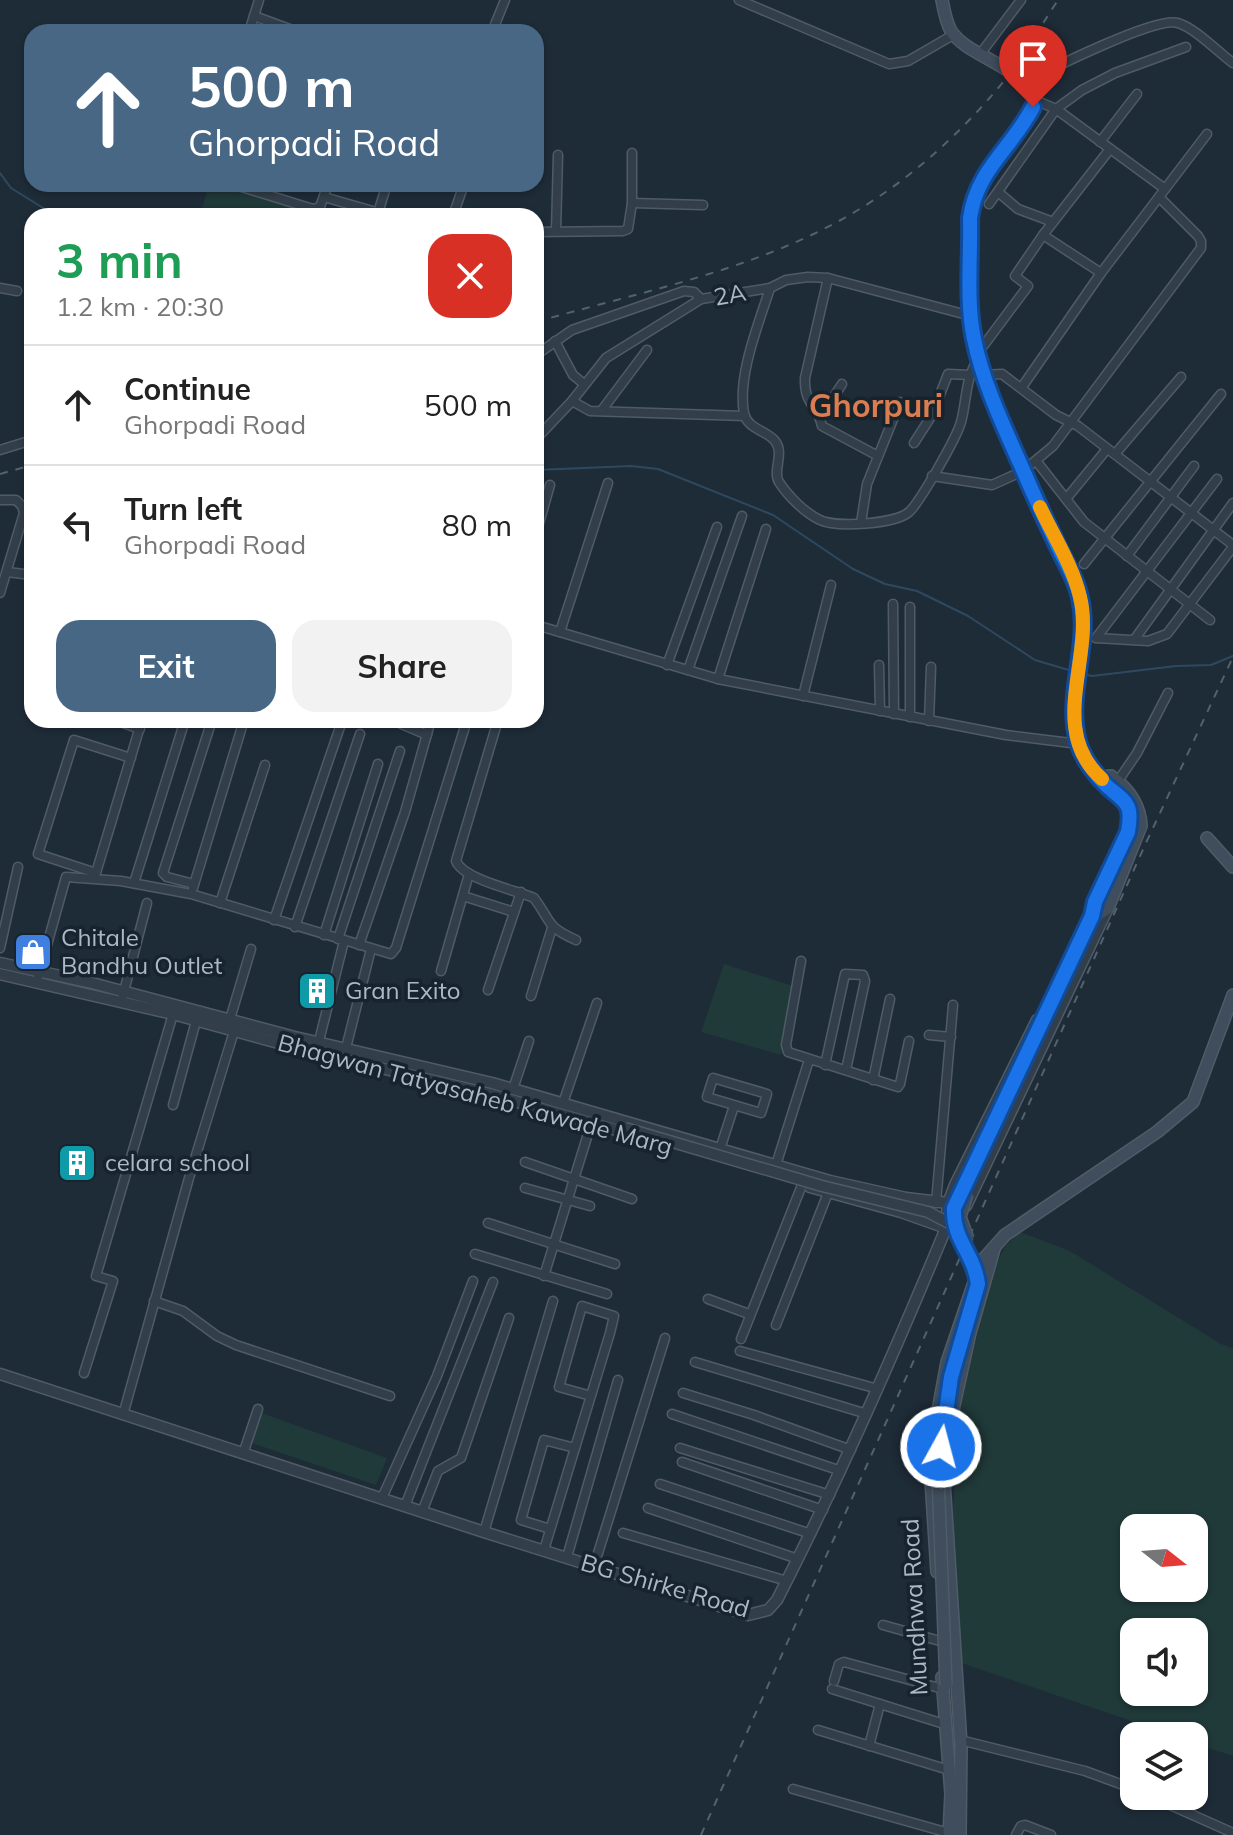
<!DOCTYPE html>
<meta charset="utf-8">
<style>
:root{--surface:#fff;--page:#f2f2f2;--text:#222;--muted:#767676;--line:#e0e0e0;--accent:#486785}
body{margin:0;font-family:Mulish,sans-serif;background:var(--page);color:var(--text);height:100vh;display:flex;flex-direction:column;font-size:30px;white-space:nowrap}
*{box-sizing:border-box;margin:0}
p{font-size:26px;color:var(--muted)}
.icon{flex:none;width:44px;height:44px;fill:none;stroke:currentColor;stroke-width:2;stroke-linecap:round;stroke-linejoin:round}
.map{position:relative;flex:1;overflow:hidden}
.drawer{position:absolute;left:24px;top:208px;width:520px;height:520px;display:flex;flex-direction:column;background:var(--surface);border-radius:24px;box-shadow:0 2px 6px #0004}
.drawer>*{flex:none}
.guide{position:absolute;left:24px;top:24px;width:520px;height:168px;border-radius:24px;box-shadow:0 2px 6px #0004;background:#486785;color:#fff;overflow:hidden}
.needle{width:52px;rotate:107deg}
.controls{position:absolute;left:1120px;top:1514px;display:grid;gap:16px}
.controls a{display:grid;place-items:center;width:88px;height:88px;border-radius:16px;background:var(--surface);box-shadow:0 2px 6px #0004;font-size:40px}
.pin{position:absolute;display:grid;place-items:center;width:68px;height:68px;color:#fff;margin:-82px -34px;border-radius:50% 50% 50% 0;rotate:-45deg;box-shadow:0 0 8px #0007}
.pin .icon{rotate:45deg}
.me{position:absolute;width:88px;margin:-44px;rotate:7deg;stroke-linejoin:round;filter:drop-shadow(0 0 6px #0008)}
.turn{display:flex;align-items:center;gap:28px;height:168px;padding:0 32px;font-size:36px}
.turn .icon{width:104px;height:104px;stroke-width:2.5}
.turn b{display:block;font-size:56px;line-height:68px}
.round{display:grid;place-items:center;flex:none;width:84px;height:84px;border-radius:24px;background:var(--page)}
.overview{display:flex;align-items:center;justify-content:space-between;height:136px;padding:0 32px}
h1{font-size:48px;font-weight:700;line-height:60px;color:#1e9e55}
.button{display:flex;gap:16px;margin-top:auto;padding:16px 32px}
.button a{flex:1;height:92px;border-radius:24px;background:var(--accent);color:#fff;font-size:32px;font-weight:700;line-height:92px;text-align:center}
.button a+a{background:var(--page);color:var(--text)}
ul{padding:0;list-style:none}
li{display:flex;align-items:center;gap:24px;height:120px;padding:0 32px;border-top:2px solid var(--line)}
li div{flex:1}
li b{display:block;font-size:30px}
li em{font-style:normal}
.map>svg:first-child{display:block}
</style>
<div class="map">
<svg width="1233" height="1835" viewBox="0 0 1233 1835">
<rect width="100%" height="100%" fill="#1e2c38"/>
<g fill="#203939" fill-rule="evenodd">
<path d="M209 184H215L318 216H200Z"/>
<path d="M724 964 793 986 781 1055 701 1032Z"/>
<path d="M1020 1232 1070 1251 1221 1344 1233 1348V1756L1194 1743V1736H1175L956 1661 953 1507 960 1403 993 1271 1006 1245ZM1134 1528H1194V1588H1134ZM1134 1632H1194V1692H1134Z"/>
<path d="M256 1411 387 1458 376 1485 246 1441Z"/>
</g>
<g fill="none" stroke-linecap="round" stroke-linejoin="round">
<g stroke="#2e495f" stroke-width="2">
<path d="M0 173 11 188 56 216"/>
<path d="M536 470 631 466 658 469 773 515 853 569 885 584 917 591 968 616 1035 660 1072 671"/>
<path d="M1082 674 1092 676 1176 666 1211 665 1233 656"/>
</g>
<defs>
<g id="minor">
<path d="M739 0 889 64 908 61 953 35"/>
<path d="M254 16 298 32"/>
<path d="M249 32 259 0"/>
<path d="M492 32 505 0"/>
<path d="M981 53 1021 0"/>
<path d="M1024 84C1048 70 1156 16 1178 23 1195 28 1218 52 1233 63"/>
<path d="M1035 100 1056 109 1165 189"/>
<path d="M1100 142 1137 94"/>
<path d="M232 184 313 209 320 207 328 184"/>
<path d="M998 192 1018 209 1053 222"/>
<path d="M324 197 390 216"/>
<path d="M632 203 703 205"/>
<path d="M989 204 1056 109 1082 90 1115 73 1186 47"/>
<path d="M377 216 387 184"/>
<path d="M453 216 464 184"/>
<path d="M556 231 558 155"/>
<path d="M536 232 623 231 628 229 632 203V153"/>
<path d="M1043 235 1101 273"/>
<path d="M828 278 805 378C804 405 817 404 822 426L878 456"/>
<path d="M0 288 17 291"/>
<path d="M770 288C759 323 737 376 744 413 747 429 766 430 775 441 785 453 772 471 779 482 788 496 805 513 820 520 837 528 895 524 909 512 920 502 957 437 961 422 967 400 965 377 979 358"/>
<path d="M555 341 573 375 584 384"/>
<path d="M978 353 1028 286 1015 276 1043 235 1110 149"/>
<path d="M536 355 572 330 684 291 694 292 701 299"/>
<path d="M984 375 1002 374 1056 415 1078 426 1233 545"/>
<path d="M1022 387 1101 273 1207 134"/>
<path d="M572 401 590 411 745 416"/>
<path d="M602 410 647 350"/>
<path d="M820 418 842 384"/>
<path d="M536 439 572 401 606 358 701 299 770 288 786 280 808 277 828 278 971 316"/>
<path d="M914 443 932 415 948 374 970 375"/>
<path d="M0 450 32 440"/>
<path d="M1115 454 1181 377"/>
<path d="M1037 462 1084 522 1210 620"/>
<path d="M932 476 992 485 1023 471 1053 446 1201 248V241L1198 236 1159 197"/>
<path d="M1066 499 1107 449"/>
<path d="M0 500H16L22 506 24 513 0 593"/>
<path d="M861 523 867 484 900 402"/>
<path d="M536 534 550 485"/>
<path d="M1127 556 1194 466"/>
<path d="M1084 564 1221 394"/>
<path d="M7 572 32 575"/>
<path d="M893 604 894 714"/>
<path d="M536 625 718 679 1006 735 1079 744"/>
<path d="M560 632 608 483"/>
<path d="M1096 638 1217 479"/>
<path d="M1096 638 1148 641 1167 634 1233 547"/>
<path d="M1134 640 1233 503"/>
<path d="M667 665 717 527"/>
<path d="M879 665 880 711"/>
<path d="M688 670 742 516"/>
<path d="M718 679 766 529"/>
<path d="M803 696 831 585"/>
<path d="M910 717V607"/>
<path d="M115 720 140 729"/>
<path d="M392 720 427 735"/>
<path d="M498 720 456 861C463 879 515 890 534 898 552 922 545 926 576 940"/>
<path d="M929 721 931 667"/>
<path d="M131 758 74 740 38 854 96 873 142 720"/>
<path d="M1118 781 1137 753 1168 693"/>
<path d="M134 883 185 720"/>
<path d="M194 884 167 877 163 873 212 720"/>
<path d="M193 888 244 720"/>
<path d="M463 896 514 912"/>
<path d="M220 903 265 765"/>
<path d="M274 920 340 727"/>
<path d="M295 927 360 734"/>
<path d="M324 935 378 764"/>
<path d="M338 939 400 751"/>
<path d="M359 945 405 812 431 720"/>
<path d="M0 948 18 867"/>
<path d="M801 961 786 1045 788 1052 898 1087 900 1084 909 1041"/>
<path d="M441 971 469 874"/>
<path d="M38 977 66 877 121 881 191 894 391 954 396 948 467 720"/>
<path d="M488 990 521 892"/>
<path d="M123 995 147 903"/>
<path d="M531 996 552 928"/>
<path d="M230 1019 251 949"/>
<path d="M929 1035 951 1037"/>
<path d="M318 1045 344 941"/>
<path d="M346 1048 371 949"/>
<path d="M825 1065 845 974 863 975 865 981 846 1070"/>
<path d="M713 1078 767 1094 761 1113 707 1097Z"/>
<path d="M873 1080 890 999"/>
<path d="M513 1089 529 1041"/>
<path d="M563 1103 597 1003"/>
<path d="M173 1105 196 1021"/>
<path d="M720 1149 734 1106"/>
<path d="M525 1162 632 1199"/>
<path d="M776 1165 809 1060"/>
<path d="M525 1188 590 1206"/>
<path d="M936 1203 953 1005"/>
<path d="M488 1223 615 1264"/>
<path d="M475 1254 607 1294"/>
<path d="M544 1276 592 1121"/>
<path d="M708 1299 749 1314"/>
<path d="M154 1301 183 1311 217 1336 236 1345 390 1396"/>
<path d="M776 1325 828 1193"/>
<path d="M741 1339 802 1185"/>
<path d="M740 1351 878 1389"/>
<path d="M695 1362 867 1414"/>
<path d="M84 1373 113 1281 96 1276 173 1014"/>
<path d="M683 1393 754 1415 851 1450"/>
<path d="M672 1414 841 1471"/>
<path d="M123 1415 189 1178 235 1028"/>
<path d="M680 1448 830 1495"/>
<path d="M243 1454 258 1409"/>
<path d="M682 1462 823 1510"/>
<path d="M660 1484 811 1534"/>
<path d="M382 1498 437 1376 473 1281"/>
<path d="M405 1506 493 1282"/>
<path d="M648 1508 798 1559"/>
<path d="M422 1512 438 1471 461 1458 509 1318"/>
<path d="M550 1529 521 1520 544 1440 575 1448"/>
<path d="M484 1532 553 1301"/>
<path d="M623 1533 787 1581"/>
<path d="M544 1550 610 1333 614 1316 582 1306 559 1387 591 1396"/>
<path d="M567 1557 618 1380"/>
<path d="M594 1566 665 1338"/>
<path d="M883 1625 940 1641"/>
<path d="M834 1681 839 1664 844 1662 943 1689"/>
<path d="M832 1689 944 1724"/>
<path d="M818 1730 949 1770"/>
<path d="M960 1740 1085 1771 1134 1789"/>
<path d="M869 1746 880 1704"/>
<path d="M793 1789 949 1833"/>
<path d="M1150 1796 1233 1833"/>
<path d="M1016 1835 1021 1826 1025 1825 1051 1835"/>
</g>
<g id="tertiary">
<path d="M0 963 88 982 295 1037 492 1083 830 1181 906 1198 948 1203"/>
<path d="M0 974 173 1014 293 1047 490 1094 634 1135"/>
<path d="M810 1187 901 1212 946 1228"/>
<path d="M966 1206 1108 908"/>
<path d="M0 1374 484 1532 748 1615 768 1610 777 1600C839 1479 894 1354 946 1228L948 1203 955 1185 1037 1020"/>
</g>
<g id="secondary">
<path d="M942 0C944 11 946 22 951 31 968 57 1021 65 1035 100L1030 113 984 176 972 203 971 316 974 338 984 375 1023 471 1080 596 1084 629 1074 695 1079 744 1089 764 1106 785 1123 798 1130 813 1128 832 1095 902 1092 916"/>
<path d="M1207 838 1233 867"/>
<path d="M1098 915 1108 908 1141 826C1140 804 1129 789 1111 776L1102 777"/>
<path d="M937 1572 931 1480 936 1422 947 1362 981 1262 1005 1235 1157 1132 1193 1102 1233 995"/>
<path d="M942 1677 951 1794 949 1835"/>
<path d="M960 1835 961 1745 944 1481 954 1405 970 1333 994 1249"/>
</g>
</defs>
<use href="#minor" stroke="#4f5c67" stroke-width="11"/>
<use href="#tertiary" stroke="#4f5c67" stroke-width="13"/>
<use href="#secondary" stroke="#4f5c67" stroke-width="14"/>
<use href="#minor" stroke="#323e49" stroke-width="8"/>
<use href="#tertiary" stroke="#323e49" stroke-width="10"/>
<use href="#secondary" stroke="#3f4d5c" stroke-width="11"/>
<g stroke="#536270" stroke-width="2" stroke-dasharray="8 8" stroke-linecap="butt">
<path d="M536 322C636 293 745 272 837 222 902 187 957 138 1004 81 1024 56 1040 27 1058 0"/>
<path d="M0 474 32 465"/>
<path d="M701 1835 1145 845 1233 657"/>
</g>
<defs>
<path id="tertiary-bridge" d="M625 1128 822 1186 928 1212 953 1225"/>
<g id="secondary-bridge">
<path d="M967 1194 960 1217 968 1239"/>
<path d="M946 1685 938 1475 951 1377 978 1284C974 1253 952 1240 954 1208L1092 916"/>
</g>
</defs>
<use href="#tertiary-bridge" stroke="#4f5c67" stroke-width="13" stroke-linecap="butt"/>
<use href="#secondary-bridge" stroke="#4f5c67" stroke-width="14" stroke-linecap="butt"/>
<use href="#tertiary-bridge" stroke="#323e49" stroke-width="10"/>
<use href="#secondary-bridge" stroke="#3f4d5c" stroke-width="11"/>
</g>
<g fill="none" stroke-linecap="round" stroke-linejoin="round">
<defs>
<path id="route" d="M941 1447 951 1377 978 1284C974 1253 952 1239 954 1208L1092 916 1095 902 1128 832C1133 804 1127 803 1108 787 1096 776 1083 759 1078 742 1065 693 1091 645 1080 598 1077 582 1068 567 1061 553 1048 526 1035 498 1023 470 1005 429 983 384 974 339 966 301 971 257 970 218 977 169 1012 148 1033 107"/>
</defs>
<use href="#route" stroke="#114b97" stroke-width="20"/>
<use href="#route" stroke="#1a73e8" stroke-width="14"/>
<path stroke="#f59e0b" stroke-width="14" d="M1040 507C1053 535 1073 566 1080 597 1095 657 1046 729 1102 779"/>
</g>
<defs>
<symbol id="shop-square" viewBox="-11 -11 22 22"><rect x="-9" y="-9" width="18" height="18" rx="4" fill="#3f7fe0" stroke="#17232d"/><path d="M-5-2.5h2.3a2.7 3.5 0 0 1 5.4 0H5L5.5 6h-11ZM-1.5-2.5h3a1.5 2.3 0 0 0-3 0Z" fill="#fff"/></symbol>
<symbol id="building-square" viewBox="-11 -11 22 22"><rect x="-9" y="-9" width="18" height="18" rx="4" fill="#0f9aa8" stroke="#17232d"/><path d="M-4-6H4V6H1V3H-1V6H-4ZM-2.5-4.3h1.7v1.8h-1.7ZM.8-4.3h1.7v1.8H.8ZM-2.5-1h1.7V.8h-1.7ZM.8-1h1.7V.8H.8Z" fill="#fff"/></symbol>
</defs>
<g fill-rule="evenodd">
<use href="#shop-square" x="11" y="930" width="44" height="44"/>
<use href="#building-square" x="295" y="969" width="44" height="44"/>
<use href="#building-square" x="55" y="1141" width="44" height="44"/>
</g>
<g text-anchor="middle" stroke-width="7" stroke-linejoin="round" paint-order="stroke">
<g font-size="24" fill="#abb9c6" stroke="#17232d">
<text transform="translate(730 295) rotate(-10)" y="8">2A</text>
<text transform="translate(475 1095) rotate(15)" y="8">Bhagwan Tatyasaheb Kawade Marg</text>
<text transform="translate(665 1586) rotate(16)" y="8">BG Shirke Road</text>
<text transform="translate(915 1607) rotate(-93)" y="8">Mundhwa Road</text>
</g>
<g font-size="24" fill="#abb9c6" stroke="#17232d" text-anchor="start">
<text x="61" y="946">Chitale<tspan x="61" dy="28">Bandhu Outlet</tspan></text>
<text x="345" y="999">Gran Exito</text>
<text x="105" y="1171">celara school</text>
</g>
<g font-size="32" font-weight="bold" fill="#dc7d50" stroke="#17232d">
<text x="876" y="417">Ghorpuri</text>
</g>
</g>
</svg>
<div class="controls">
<a><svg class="needle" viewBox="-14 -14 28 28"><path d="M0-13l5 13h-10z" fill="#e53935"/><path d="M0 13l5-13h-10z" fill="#767676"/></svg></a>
<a><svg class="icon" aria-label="sound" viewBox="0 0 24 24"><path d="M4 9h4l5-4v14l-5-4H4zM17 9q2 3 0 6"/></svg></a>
<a><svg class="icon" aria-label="layers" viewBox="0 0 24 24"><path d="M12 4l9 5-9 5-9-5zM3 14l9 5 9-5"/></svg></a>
</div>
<div class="pin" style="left:1033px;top:107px;background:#d93025"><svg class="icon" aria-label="arrive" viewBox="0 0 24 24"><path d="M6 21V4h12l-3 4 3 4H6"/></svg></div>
<svg class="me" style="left:941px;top:1447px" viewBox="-20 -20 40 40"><circle r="17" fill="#1a73e8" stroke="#fff" stroke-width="3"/><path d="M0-11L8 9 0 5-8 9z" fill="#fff"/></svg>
<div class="guide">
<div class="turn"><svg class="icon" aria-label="ahead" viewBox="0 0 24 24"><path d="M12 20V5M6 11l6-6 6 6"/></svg><div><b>500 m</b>Ghorpadi Road</div></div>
</div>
<section class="drawer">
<div class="overview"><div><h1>3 min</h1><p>1.2 km · 20:30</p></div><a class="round" style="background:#d93025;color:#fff"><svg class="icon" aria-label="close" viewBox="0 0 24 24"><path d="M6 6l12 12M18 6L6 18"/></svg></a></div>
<ul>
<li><svg class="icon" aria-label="ahead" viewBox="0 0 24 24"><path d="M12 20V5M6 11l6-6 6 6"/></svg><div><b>Continue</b><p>Ghorpadi Road</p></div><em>500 m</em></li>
<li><svg class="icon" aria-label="left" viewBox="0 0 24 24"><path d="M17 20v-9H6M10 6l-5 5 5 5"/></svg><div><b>Turn left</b><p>Ghorpadi Road</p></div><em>80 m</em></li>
</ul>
<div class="button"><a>Exit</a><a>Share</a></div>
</section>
</div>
